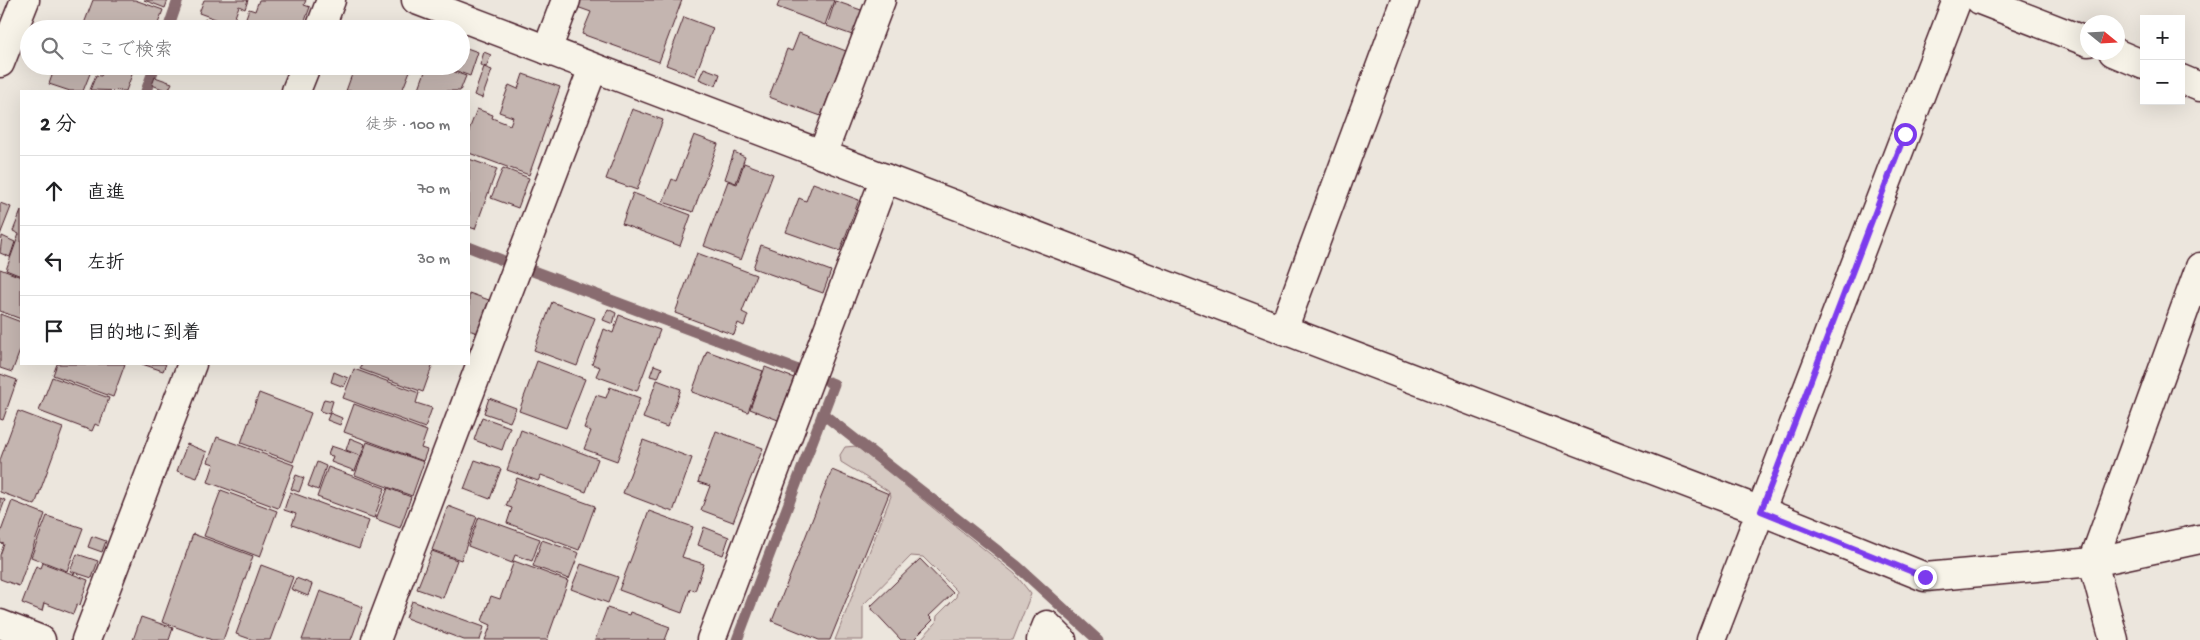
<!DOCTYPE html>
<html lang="ja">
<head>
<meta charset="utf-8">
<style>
	:root { --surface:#fff; --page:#f2f2f2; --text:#202124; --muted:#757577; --line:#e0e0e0 }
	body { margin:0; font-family:"Gochi Hand","Klee One",sans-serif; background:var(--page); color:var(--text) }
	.controls { position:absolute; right:15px; top:15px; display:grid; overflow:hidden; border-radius:0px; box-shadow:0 5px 20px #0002 }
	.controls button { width:45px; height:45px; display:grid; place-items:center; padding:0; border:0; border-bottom:1px solid var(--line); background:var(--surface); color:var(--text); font:25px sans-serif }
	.compass { position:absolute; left:2080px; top:15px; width:45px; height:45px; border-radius:50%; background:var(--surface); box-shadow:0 5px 20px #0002; rotate:108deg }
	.stop { position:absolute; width:15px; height:15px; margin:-11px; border:4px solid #7c3aed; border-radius:50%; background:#fff }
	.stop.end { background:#7c3aed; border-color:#fff; box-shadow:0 1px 5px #0008 }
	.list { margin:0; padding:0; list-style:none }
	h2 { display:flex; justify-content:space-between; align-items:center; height:65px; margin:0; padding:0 20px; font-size:21px }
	h2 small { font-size:16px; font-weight:400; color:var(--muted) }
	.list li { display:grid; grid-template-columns:32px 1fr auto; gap:15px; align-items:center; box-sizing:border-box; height:70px; padding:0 20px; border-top:1px solid var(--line) }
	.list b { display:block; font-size:19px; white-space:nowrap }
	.list em { font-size:16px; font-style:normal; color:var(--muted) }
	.icon { flex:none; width:28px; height:28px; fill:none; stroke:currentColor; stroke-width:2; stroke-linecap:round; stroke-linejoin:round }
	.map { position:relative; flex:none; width:2200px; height:640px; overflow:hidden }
	.search { position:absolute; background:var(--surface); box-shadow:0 5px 20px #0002; left:20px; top:20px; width:450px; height:55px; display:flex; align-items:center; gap:12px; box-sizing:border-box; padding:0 18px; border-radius:28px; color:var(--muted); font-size:19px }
	.panel { position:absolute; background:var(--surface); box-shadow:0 5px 20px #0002; left:20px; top:90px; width:450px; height:275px; border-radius:0px }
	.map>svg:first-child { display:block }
	.green { fill:#d5c9c2; stroke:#907476 }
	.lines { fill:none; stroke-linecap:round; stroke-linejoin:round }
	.stream { stroke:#896c6f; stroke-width:11 }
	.building { fill:#c4b5b0; stroke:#4a1f2b }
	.street-casing { stroke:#4a1f2b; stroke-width:31 }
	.secondary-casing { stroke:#4a1f2b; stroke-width:31 }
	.street { stroke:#f7f3e8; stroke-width:28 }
	.secondary { stroke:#f7f3e8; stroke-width:28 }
	.route { stroke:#7c3aed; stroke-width:6 }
</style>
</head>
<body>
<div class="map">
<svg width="2200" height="640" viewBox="0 0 2200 640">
	<rect width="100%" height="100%" fill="#ece6dd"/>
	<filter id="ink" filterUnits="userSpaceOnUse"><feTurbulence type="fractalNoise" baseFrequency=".02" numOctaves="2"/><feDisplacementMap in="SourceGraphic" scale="10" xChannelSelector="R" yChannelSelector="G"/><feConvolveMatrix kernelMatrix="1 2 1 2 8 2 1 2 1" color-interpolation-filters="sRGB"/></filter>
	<g filter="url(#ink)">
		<path class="green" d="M 856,446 L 1015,574 L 1031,594 L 1013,640 L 920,640 L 936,623 L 937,616 L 956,597 L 957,591 L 923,557 L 911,556 L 863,605 L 863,640 L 835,640 L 891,496 L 888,491 L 841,462 L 840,455 L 845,447 Z"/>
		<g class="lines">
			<g class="stream">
				<path d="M 168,29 L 178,0"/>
				<path d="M 146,91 L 155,66"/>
				<path d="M 469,247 L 502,260"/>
				<path d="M 533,271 L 798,370"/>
				<path d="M 823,414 L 1017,566 L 1098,640"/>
				<path d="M 737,640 L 834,384 L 829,382"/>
			</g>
		</g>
		<g class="building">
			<path d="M 93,0 L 135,0 L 163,10 L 156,29 L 82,29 Z"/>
			<path d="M 144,0 L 168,0 L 165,8 Z"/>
			<path d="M 204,0 L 248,0 L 245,9 L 239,6 L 232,25 L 199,13 Z"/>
			<path d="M 259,0 L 306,0 L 304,5 L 310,7 L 302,29 L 242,29 L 249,9 L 255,11 Z"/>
			<path d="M 579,0 L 682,0 L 659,62 L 582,34 L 591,12 L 577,7 Z"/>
			<path d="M 780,0 L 834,0 L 825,25 L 777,7 Z"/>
			<path d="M 835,1 L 864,11 L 855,36 L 827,26 Z"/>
			<path d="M 684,17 L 713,28 L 695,76 L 666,65 Z"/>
			<path d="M 205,19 L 232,29 L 202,29 Z"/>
			<path d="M 799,33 L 846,51 L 821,116 L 769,97 L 787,49 L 792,51 Z"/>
			<path d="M 461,46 L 478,52 L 470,76 L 443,66 L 461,66 Z"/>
			<path d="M 484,52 L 491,55 L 486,67 L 480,65 Z"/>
			<path d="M 52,66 L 93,66 L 83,91 L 70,91 L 49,84 L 55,67 Z"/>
			<path d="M 105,66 L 135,66 L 126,91 L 90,90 L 96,75 L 101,76 Z"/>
			<path d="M 243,66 L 263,66 L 260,73 Z"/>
			<path d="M 355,66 L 412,66 L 402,91 L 346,91 Z"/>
			<path d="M 427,66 L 438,66 L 466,76 L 460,91 L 418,91 Z"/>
			<path d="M 484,67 L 492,70 L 482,98 L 474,95 Z"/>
			<path d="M 704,68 L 720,74 L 716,86 L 699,79 Z"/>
			<path d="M 523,74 L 560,87 L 529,175 L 469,153 L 469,130 L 477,109 L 493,115 L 492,118 L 510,125 L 513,117 L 499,112 L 509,85 L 518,89 Z"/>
			<path d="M 155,77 L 172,83 L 168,91 L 152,85 Z"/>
			<path d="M 632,109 L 663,120 L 637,190 L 606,179 Z"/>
			<path d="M 694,135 L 718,144 L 693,212 L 663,202 L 672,179 L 676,181 Z"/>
			<path d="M 734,152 L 745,157 L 736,183 L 725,179 Z"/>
			<path d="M 469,159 L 497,169 L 475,229 L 469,227 Z"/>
			<path d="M 744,163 L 773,174 L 741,260 L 704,246 L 728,181 L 737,184 Z"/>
			<path d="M 503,168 L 529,178 L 518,208 L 491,198 Z"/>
			<path d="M 813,183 L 859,200 L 840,251 L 786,232 L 799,198 L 806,201 Z"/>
			<path d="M 633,193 L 691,215 L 680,246 L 622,224 Z"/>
			<path d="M 0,203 L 11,207 L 0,235 Z"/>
			<path d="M 21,211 L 21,276 L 6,270 L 19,234 L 13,231 Z"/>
			<path d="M 2,236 L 15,242 L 10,257 L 0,253 Z"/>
			<path d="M 761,245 L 831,271 L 823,293 L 753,268 Z"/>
			<path d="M 697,253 L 756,275 L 742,312 L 748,315 L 744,326 L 738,323 L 734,335 L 675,313 Z"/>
			<path d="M 0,269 L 21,277 L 21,319 L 0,311 Z"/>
			<path d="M 469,293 L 489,300 L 477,333 L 469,330 Z"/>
			<path d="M 552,302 L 595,318 L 577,366 L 534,350 Z"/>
			<path d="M 608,309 L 616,313 L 613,324 L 603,320 Z"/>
			<path d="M 0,314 L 21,322 L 21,348 L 12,372 L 0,368 Z"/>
			<path d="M 619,315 L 660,330 L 637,391 L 596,376 L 600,367 L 592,364 L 604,329 L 613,333 Z"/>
			<path d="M 707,351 L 763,371 L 748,412 L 692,392 Z"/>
			<path d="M 537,361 L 585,379 L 566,428 L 519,411 Z"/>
			<path d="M 57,364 L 125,364 L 113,397 L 53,375 Z"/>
			<path d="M 142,364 L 166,364 L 163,371 Z"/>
			<path d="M 362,364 L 433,364 L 423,392 L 360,369 Z"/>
			<path d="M 654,365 L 662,368 L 658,378 L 650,376 Z"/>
			<path d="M 765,367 L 794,378 L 778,420 L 750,409 Z"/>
			<path d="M 354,369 L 419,393 L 416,403 L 432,408 L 425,428 L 343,398 Z"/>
			<path d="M 334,372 L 348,378 L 344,387 L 331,382 Z"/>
			<path d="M 0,374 L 17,380 L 3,420 L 0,419 Z"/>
			<path d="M 52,377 L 109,398 L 99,426 L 95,424 L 92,431 L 39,411 Z"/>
			<path d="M 657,380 L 681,389 L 667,427 L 643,418 Z"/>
			<path d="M 610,387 L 640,398 L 617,461 L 584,449 L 591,431 L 584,428 L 596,395 L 606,398 Z"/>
			<path d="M 259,393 L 311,413 L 293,462 L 241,443 Z"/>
			<path d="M 489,398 L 516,408 L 510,422 L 484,413 Z"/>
			<path d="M 324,399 L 333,401 L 329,414 L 320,411 Z"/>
			<path d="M 354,404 L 427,431 L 421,448 L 427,450 L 423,461 L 344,432 Z"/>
			<path d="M 18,411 L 63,428 L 35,505 L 0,492 L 0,460 Z"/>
			<path d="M 330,413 L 342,418 L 340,425 L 327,420 Z"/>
			<path d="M 482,417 L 510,427 L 502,450 L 474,440 Z"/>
			<path d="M 521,430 L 598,459 L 586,492 L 541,475 L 538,481 L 507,470 Z"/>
			<path d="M 716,431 L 763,448 L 733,522 L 701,510 L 710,486 L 698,482 Z"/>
			<path d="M 217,437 L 294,465 L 278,508 L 208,482 L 214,464 L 208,462 Z"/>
			<path d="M 350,438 L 365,444 L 361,456 L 346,450 Z"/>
			<path d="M 643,440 L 692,458 L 673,512 L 623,493 Z"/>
			<path d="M 367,442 L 424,462 L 412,496 L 355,475 Z"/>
			<path d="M 187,444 L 207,452 L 197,478 L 177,471 Z"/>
			<path d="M 331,446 L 361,456 L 355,471 L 331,462 L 333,456 L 328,455 Z"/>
			<path d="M 475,460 L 501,469 L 490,499 L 464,489 Z"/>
			<path d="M 317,462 L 326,466 L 318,490 L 308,486 Z"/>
			<path d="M 328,467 L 385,488 L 374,518 L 317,497 Z"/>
			<path d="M 832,470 L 889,494 L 830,640 L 819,640 L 772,621 Z"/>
			<path d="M 296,475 L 304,478 L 299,492 L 291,489 Z"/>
			<path d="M 517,478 L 595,506 L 579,550 L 507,523 L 512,508 L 506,506 Z"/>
			<path d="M 388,488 L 411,497 L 400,528 L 376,519 Z"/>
			<path d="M 221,490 L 277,511 L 260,557 L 204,536 Z"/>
			<path d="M 290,492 L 369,521 L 359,549 L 292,525 L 296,514 L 284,510 Z"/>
			<path d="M 0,498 L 5,500 L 0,514 Z"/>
			<path d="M 12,501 L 45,514 L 19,586 L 0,579 L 0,555 L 4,544 L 0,543 L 0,534 Z"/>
			<path d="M 448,506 L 477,517 L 461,560 L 432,550 Z"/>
			<path d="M 649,511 L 693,527 L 682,557 L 704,564 L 695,591 L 690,589 L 682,613 L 619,590 Z"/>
			<path d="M 47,516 L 83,528 L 67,571 L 31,557 Z"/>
			<path d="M 479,517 L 540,539 L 532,561 L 515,555 L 512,563 L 468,546 Z"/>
			<path d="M 704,527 L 729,537 L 723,555 L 698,545 Z"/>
			<path d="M 193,534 L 253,556 L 223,640 L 212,640 L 162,622 Z"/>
			<path d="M 92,536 L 106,541 L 102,552 L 88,547 Z"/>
			<path d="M 542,540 L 579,553 L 569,579 L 533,566 Z"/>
			<path d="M 432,551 L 457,560 L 443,598 L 417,589 Z"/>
			<path d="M 77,554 L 98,561 L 92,578 L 70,571 Z"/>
			<path d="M 920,559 L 953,593 L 929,616 L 933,620 L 913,640 L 901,640 L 870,607 Z"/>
			<path d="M 514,561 L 568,581 L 547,640 L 485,640 L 491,625 L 482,621 L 491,596 L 500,599 Z"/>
			<path d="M 43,563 L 88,580 L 80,605 L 77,604 L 73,614 L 44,603 L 42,611 L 22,603 L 36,566 L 41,568 Z"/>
			<path d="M 581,564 L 618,577 L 608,603 L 571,589 Z"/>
			<path d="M 261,565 L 293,577 L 270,640 L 253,640 L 236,634 Z"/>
			<path d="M 296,578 L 312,584 L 308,596 L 291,589 Z"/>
			<path d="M 320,591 L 363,607 L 351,640 L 302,640 Z"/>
			<path d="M 412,601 L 484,627 L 480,640 L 464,640 L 406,618 Z"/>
			<path d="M 607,608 L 629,615 L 630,612 L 670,627 L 665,640 L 595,640 Z"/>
			<path d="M 141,617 L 173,628 L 169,640 L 133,640 Z"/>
		</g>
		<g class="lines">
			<g class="street-casing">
				<g id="street">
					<path d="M 1980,0 L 2088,42"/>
					<path d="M 320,29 L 331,0"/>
					<path d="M 547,50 L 566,0"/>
					<path d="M 2113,52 L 2144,65"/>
					<path d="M 0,63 L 25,0"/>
					<path d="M 2181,79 L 2200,87"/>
					<path d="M 296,91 L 306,66"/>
					<path d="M 822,155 L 881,0"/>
					<path d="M 1283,330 L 1405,0"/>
					<path d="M 0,624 L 41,640"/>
					<path d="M 86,640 L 192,364"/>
					<path d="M 376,640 L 593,68"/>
					<path d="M 711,640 L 885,178"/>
					<path d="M 1041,640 L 1047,625 L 1062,640"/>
					<path d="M 2114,640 L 2093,562 L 2200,267"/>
				</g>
			</g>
			<g class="secondary-casing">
				<g id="secondary">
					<path d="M 416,0 L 1761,511 L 1925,577 L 2093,562 L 2200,539"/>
					<path d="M 1711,640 L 1957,0"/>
				</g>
			</g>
			<use href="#street" class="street"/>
			<use href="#secondary" class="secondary"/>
		</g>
	</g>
	<g class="lines" filter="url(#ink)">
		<path class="route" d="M 1905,134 L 1761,511 L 1925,577"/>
	</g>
</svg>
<div class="controls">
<button>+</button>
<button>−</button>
</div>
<svg class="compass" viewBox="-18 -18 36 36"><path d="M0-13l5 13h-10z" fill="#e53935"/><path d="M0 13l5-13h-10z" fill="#757577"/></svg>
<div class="stop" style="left:1905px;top:134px"></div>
<div class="stop end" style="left:1925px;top:577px"></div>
<div class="search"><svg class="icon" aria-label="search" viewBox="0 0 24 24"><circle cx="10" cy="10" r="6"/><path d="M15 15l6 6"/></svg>ここで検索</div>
<section class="panel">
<h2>2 分<small>徒歩 · 100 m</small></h2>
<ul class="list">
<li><svg class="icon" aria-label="ahead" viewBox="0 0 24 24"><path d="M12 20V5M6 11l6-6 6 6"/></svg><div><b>直進</b></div><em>70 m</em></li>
<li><svg class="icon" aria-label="left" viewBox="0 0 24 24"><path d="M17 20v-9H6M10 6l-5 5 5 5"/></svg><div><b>左折</b></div><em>30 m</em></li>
<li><svg class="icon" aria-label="arrive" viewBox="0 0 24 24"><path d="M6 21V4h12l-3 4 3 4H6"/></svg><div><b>目的地に到着</b></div></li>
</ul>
</section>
</div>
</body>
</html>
